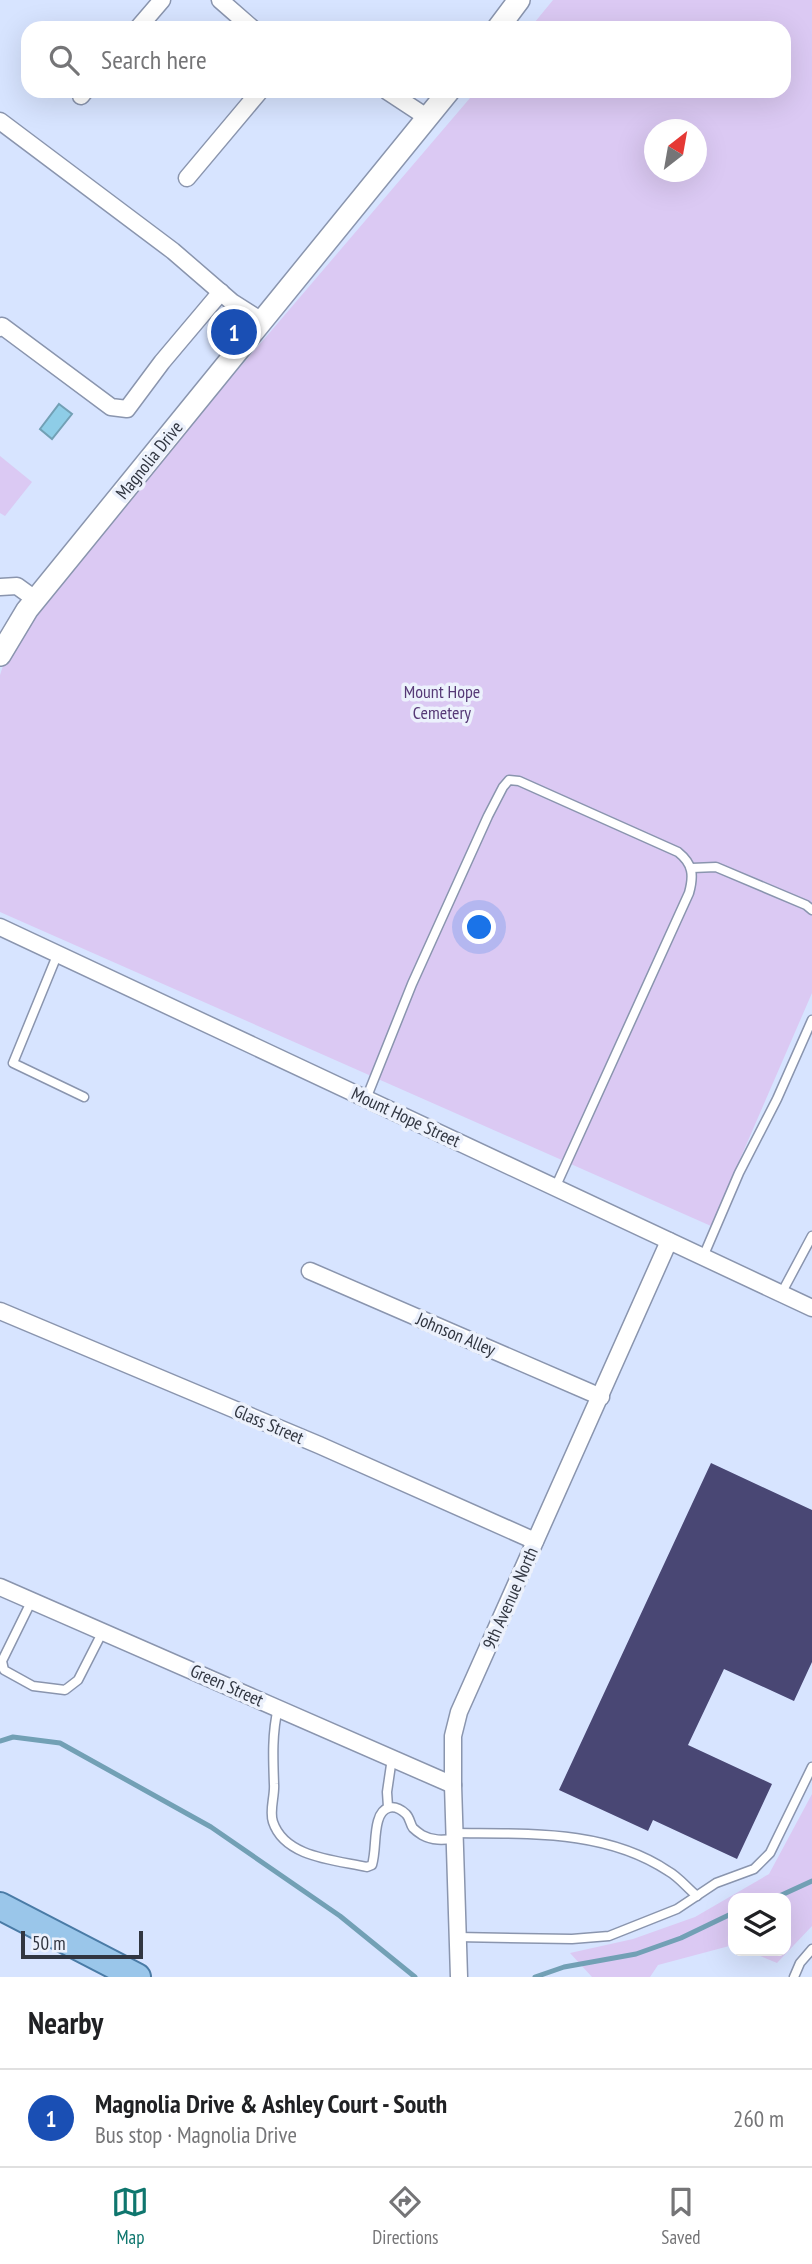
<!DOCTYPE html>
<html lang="en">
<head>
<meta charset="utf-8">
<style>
	:root { --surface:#fff; --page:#f6f6f6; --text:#202124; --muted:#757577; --line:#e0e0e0; --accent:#0f766e }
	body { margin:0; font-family:"PT Sans Narrow",sans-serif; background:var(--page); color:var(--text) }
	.controls { position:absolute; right:21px; bottom:21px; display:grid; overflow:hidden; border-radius:14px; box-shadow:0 7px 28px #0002 }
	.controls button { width:63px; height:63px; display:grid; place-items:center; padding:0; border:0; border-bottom:2px solid var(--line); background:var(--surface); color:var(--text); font:35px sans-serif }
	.compass { position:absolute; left:644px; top:119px; width:63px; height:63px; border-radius:50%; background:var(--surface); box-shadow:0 7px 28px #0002; rotate:31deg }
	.scale { position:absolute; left:21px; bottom:18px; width:122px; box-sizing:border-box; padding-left:7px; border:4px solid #313641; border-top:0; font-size:19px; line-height:24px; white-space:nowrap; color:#313641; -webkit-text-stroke:5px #ecf1fc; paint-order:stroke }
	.you { position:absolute; left:480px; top:928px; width:24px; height:24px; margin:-18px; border:5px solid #fff; border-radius:50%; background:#1a73e8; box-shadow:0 0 0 10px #1a73e833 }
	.badge { display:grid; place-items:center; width:46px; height:46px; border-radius:50%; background:var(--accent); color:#fff; font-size:23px; font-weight:700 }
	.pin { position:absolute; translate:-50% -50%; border:4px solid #fff; box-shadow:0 2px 7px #0006 }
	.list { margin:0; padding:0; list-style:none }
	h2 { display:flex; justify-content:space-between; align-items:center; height:91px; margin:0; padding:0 28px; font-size:30px }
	h2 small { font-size:23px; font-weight:400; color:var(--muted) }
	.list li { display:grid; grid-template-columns:46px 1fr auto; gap:21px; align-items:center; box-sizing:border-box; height:98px; padding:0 28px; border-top:2px solid var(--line) }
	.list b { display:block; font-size:26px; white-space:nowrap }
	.list p { margin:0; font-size:23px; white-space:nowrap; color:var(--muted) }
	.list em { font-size:23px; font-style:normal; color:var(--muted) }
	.icon { flex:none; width:38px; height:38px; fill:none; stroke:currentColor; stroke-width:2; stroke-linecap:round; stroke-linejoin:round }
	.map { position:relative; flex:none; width:812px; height:1977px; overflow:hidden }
	.search { position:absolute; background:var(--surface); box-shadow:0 7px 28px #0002; left:21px; right:21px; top:21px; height:77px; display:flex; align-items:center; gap:18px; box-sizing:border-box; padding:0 24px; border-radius:21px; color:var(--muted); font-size:26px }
	.sheet { height:189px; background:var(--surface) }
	nav { display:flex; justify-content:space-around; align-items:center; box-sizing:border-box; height:98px; border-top:2px solid var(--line); background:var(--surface); font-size:19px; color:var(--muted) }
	nav a { display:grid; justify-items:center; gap:4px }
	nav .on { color:var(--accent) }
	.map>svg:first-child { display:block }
	.green { fill:#dbc9f3; fill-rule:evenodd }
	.water { fill:#8ecde7; stroke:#72a0b5; stroke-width:2 }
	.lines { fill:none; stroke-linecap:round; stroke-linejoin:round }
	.stream { stroke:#72a0b5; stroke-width:5 }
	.building { fill:#494774 }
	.service-casing { stroke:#8a95ae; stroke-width:11 }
	.minor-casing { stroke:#8a95ae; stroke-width:19 }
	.tertiary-casing { stroke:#8a95ae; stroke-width:24 }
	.primary-casing { stroke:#4a7ba6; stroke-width:30 }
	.service { stroke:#fff; stroke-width:8 }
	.minor { stroke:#fff; stroke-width:16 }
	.tertiary { stroke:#fff; stroke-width:21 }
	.primary { stroke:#9ac6ea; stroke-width:26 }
	.labels { text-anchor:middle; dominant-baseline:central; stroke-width:7; stroke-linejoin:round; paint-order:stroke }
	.street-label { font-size:18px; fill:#313641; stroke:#ecf1fc }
	.park-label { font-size:18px; fill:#563976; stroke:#ecf1fc }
</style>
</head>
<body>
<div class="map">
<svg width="812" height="1977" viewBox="0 0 812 1977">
	<rect width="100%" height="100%" fill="#d7e4ff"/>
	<g class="green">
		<path d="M 553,0 L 812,0 L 812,993 L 711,1226 L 0,912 L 0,675 L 14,632 L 476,91 L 784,91 L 784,28 L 530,28 ZM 654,130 L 696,130 L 696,172 L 654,172 Z"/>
		<path d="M 0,456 L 32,482 L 5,516 L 0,513 Z"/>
		<path d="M 812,1794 L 812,1926 L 777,1963 L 748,1951 L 786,1951 L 786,1898 L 733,1898 L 733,1945 L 658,1965 L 650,1977 L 592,1977 L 570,1953 L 633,1939 L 695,1917 L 769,1874 Z"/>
	</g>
	<path class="water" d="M 59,404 L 72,414 L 52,439 L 40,429 Z"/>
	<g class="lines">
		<g class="stream">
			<path d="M 0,1741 L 13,1737 L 60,1743 L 211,1827 L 340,1916 L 415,1977"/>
			<path d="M 775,1898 L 812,1881"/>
			<path d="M 535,1977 L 564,1967 L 636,1954 L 681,1938 L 733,1913"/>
		</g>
	</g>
	<path class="building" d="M 711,1463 L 812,1510 L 812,1662 L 794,1701 L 724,1669 L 688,1745 L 772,1784 L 737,1859 L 653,1820 L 648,1831 L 559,1790 Z"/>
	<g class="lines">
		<g class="service-casing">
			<g id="service">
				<path d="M 692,868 L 716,867 L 806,905 L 812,910"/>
				<path d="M 58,953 L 13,1063 L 84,1097"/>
				<path d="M 366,1099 L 412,984 L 488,816 L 503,787 L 509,780 L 519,781 L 678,852 C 693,864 694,875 689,893 L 555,1188"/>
				<path d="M 703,1257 L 739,1173 L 777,1099 L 812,1020"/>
				<path d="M 781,1294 L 812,1236"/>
				<path d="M 32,1600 L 2,1661 L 4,1670 L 33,1686 L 65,1690 L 78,1680 L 103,1631"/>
				<path d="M 278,1708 C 272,1733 273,1758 274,1784 C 275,1796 269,1811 273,1822 C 285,1858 336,1860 367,1867 L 372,1865 C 376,1851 374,1835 378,1821 C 382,1806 394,1803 406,1814 C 410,1818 410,1824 413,1828 C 416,1831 419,1833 422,1835 C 433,1841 443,1840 454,1839"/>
				<path d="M 388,1807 L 387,1792 L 392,1758"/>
				<path d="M 454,1833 C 526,1834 605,1829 668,1871 C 679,1877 687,1888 697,1896"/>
				<path d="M 457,1937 L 572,1939 L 609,1936 L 677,1909 L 716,1883 L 754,1869 L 770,1853 L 812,1767"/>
				<path d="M 794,1977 L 800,1963 L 812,1949"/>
			</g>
		</g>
		<g class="minor-casing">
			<g id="minor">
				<path d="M 220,0 L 252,28"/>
				<path d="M 138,28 L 162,0"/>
				<path d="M 387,91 L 428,118"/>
				<path d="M 81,96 L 85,91"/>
				<path d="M 0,121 L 173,251 L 232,302 L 262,321"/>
				<path d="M 187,178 L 260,91"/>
				<path d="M 0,328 L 2,326 L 111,407 L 127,409 L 162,362 L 221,292"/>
				<path d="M 0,587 L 17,586 L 35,599"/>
				<path d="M 0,927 L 812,1308"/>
				<path d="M 310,1271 L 601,1397"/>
				<path d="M 0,1311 L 319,1445 L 535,1541"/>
				<path d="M 0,1587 L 453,1785"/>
				<path d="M 459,1977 L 453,1785 L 453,1736 L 459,1712 L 669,1241"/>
			</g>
		</g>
		<g class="tertiary-casing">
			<g id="tertiary">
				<path d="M 498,28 L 519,0"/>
				<path d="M 0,655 L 27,610 L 449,91"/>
			</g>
		</g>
		<g class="primary-casing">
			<path id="primary" d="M 0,1906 L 137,1977"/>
		</g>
		<use href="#service" class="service"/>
		<use href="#minor" class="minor"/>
		<use href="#tertiary" class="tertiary"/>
		<use href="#primary" class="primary"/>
	</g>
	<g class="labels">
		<g class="street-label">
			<text transform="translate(149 460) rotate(-51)">Magnolia Drive</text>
			<text transform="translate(406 1117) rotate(25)">Mount Hope Street</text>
			<text transform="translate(456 1334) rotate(23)">Johnson Alley</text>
			<text transform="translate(269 1424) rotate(23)">Glass Street</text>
			<text transform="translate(510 1598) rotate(-66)">9th Avenue North</text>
			<text transform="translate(227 1685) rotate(24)">Green Street</text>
		</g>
		<g class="park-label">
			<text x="442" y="691">Mount Hope<tspan x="442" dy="21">Cemetery</tspan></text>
		</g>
	</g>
</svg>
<div class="controls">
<button><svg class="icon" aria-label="layers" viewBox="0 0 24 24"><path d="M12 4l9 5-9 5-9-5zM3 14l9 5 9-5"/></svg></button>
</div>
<svg class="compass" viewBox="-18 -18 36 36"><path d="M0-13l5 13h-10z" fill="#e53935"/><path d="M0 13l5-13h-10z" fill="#757577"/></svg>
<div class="scale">50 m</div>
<div class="you"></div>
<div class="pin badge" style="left:234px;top:332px;background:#1a4fb4">1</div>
<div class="search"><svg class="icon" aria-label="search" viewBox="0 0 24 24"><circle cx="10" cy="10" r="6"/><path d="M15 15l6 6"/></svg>Search here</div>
</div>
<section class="sheet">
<h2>Nearby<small></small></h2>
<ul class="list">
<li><span class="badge" style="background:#1a4fb4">1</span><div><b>Magnolia Drive &amp; Ashley Court - South</b><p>Bus stop · Magnolia Drive</p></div><em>260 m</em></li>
</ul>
</section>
<nav>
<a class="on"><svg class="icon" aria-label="map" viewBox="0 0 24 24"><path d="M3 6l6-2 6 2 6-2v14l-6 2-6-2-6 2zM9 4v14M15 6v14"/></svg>Map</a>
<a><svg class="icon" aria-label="directions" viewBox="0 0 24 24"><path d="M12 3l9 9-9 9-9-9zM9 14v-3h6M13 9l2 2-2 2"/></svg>Directions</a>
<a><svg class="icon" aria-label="saved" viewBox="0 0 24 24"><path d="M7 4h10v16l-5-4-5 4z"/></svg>Saved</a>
</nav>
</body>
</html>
